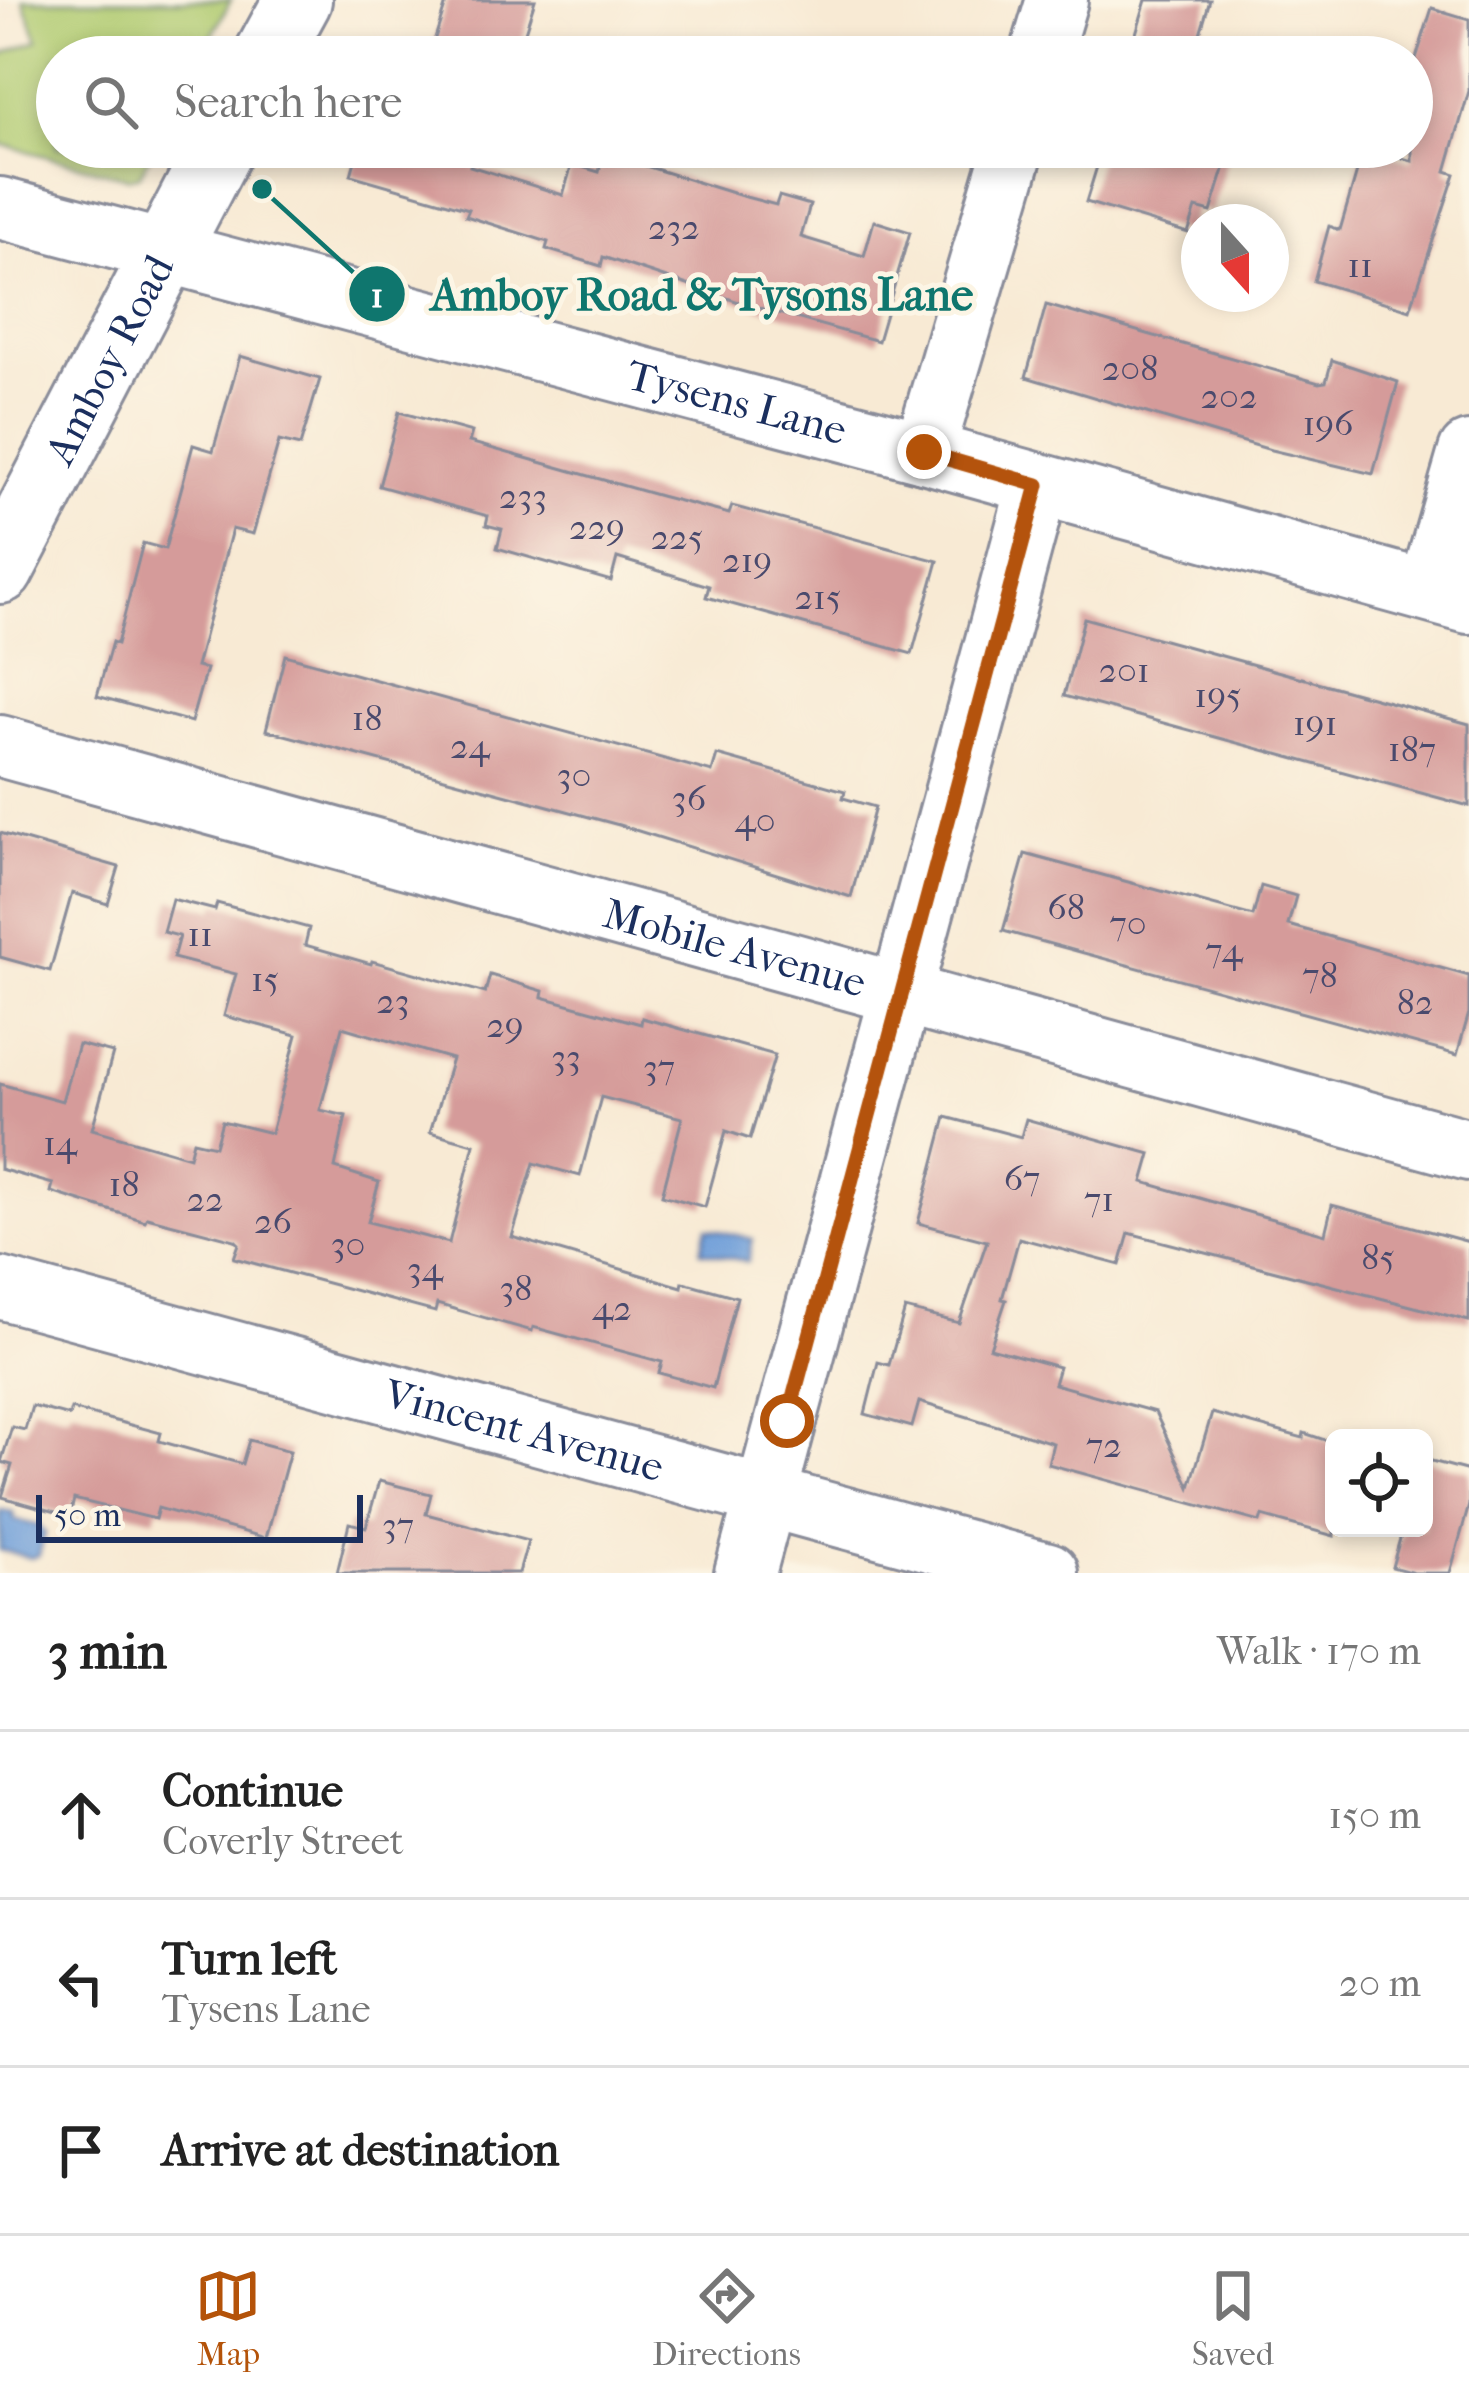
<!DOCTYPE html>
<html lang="en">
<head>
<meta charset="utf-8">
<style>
	:root { --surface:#fff; --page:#f2f2f2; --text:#222; --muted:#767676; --line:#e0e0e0; --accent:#b45309 }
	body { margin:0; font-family:"IM FELL French Canon",serif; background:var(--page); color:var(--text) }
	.controls { position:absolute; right:36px; bottom:36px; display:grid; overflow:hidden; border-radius:18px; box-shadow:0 6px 18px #0003 }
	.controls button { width:108px; height:108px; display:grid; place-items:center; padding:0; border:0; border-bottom:3px solid var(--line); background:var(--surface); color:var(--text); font:60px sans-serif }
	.compass { position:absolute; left:1181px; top:204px; width:108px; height:108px; border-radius:50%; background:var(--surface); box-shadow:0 6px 18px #0003; rotate:159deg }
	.scale { position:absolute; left:36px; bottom:30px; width:327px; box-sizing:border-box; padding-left:12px; border:6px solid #1b2f5e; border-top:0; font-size:33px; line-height:42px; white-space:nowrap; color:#1b2f5e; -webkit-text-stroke:9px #fcf5e5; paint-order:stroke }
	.stop { position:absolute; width:36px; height:36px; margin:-27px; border:9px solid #b45309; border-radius:50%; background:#fff }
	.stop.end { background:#b45309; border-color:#fff; box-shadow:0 3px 12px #0008 }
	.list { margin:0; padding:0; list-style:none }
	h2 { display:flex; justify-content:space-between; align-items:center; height:156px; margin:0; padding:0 48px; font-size:51px }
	h2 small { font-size:39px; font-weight:400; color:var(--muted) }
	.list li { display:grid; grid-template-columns:78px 1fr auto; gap:36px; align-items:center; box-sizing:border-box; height:168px; padding:0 48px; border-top:3px solid var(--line) }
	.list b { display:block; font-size:45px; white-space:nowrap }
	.list p { margin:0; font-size:39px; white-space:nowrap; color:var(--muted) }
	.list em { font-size:39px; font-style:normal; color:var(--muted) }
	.icon { flex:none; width:66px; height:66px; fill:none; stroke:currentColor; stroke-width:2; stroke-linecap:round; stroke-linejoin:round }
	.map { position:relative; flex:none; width:1469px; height:1573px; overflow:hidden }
	.search { position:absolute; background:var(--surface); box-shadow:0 6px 18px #0003; left:36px; right:36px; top:36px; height:132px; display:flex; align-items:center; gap:30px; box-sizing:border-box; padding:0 42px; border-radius:66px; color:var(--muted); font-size:45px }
	.sheet { height:660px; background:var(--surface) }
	nav { display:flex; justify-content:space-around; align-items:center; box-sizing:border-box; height:168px; border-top:3px solid var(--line); background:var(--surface); font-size:33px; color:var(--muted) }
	nav a { display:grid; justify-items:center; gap:6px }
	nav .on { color:var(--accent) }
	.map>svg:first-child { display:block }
	.green { fill:#b0cb71; stroke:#667d68; stroke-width:3 }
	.water { fill:#6f9fd9; stroke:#45679c; stroke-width:3 }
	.building { fill:#d59b9a; fill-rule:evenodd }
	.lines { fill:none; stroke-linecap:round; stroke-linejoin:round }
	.minor-casing { stroke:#8a8c99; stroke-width:66 }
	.major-casing { stroke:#8a8c99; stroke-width:72 }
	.minor { stroke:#fff; stroke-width:60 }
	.major { stroke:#fff; stroke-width:66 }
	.route { stroke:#b45309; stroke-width:15 }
	.labels { text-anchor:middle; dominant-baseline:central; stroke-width:10; stroke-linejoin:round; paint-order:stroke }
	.number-label { font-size:36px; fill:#4a4a6d }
	.street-label { font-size:42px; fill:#1b2f5e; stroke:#fcf5e5 }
	.leader { fill:none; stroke:#0f766e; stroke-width:4.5 }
	.callout-dot { fill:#0f766e; stroke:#fcf5e5; stroke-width:4.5 }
	.mark-label { font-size:36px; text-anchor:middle; font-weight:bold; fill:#fff }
	.callout-label { font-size:45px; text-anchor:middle; font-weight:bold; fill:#0f766e; stroke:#fcf5e5; stroke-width:10; stroke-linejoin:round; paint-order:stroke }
</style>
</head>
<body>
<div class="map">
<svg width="1469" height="1573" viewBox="0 0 1469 1573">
	<rect width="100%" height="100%" fill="#fcf5e5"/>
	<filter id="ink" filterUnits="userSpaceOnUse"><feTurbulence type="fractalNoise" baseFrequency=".00833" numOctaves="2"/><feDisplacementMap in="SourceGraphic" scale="24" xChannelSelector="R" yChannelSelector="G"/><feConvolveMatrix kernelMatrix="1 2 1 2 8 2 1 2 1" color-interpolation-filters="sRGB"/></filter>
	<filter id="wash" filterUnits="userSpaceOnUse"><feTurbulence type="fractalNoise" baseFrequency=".004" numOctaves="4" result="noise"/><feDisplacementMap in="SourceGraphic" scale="48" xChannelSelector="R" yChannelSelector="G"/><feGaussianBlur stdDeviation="2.7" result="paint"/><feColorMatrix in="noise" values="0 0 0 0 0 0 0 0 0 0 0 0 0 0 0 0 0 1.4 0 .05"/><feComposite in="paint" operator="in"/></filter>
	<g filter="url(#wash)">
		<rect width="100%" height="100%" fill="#f8ead4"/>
		<path class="green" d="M 23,0 L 231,0 L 201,57 L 57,57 L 57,147 L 154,147 L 140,175 L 129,178 L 0,144 L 0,55 L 38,40 Z"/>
		<g class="water">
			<path d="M 707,1228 L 753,1239 L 748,1262 L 701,1251 Z"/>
			<path d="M 1,1510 L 13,1513 L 15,1520 L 40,1526 L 45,1533 L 39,1555 L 31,1558 L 0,1550 Z"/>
		</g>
		<g id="blocks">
			<g class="building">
				<path d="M 447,0 L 535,0 L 517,57 L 429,57 Z"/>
				<path d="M 1146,0 L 1210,0 L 1193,57 L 1129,57 Z"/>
				<path d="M 1432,8 L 1469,19 L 1469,91 L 1446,171 L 1455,174 L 1410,310 L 1314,281 L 1329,226 L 1340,230 L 1364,147 L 1412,161 L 1412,71 Z"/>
				<path d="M 359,147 L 476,147 L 470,166 L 563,195 L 572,164 L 599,172 L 604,153 L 742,196 L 776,205 L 779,196 L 810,205 L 801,237 L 864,256 L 874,221 L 910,232 L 878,341 L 742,303 L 603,257 L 601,266 L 546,249 L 548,242 L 466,216 L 469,209 L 351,175 Z"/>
				<path d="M 1103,147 L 1231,147 L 1211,212 L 1196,208 L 1188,233 L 1086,202 Z"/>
				<path d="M 1046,305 L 1319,383 L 1326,382 L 1332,360 L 1398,382 L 1373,474 L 1271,450 L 1026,377 Z"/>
				<path d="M 240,356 L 320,379 L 300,446 L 279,441 L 253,534 L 232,529 L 196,667 L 206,669 L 191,722 L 97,696 L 112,642 L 117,644 L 143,543 L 165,549 L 193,445 L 213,451 Z"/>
				<path d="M 399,412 L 472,432 L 469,442 L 660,496 L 729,514 L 732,506 L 938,561 L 912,654 L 706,597 L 709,586 L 617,558 L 611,581 L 497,548 L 502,529 L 486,525 L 488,516 L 379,486 Z"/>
				<path d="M 1084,618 L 1469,724 L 1469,806 L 1064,696 Z"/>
				<path d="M 285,655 L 712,772 L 717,755 L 845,791 L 843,798 L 875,807 L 851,897 L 619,825 L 266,730 Z"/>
				<path d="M 0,833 L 119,867 L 108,904 L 72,893 L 50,971 L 0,957 Z"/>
				<path d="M 1025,854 L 1253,916 L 1261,886 L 1296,896 L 1288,925 L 1469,976 L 1469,1013 L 1457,1055 L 1003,931 Z"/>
				<path d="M 172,899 L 215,910 L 217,903 L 309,928 L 305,945 L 371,964 L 372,961 L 485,993 L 490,975 L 543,991 L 542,997 L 641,1024 L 642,1018 L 775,1055 L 750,1139 L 726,1131 L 705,1207 L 662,1195 L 682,1118 L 601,1097 L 580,1176 L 534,1163 L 512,1237 L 682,1287 L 683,1282 L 737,1297 L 713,1388 L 659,1373 L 662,1362 L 533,1327 L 532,1331 L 437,1304 L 435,1312 L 234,1258 L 239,1244 L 235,1240 L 147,1217 L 145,1221 L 51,1192 L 53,1184 L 0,1169 L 0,1084 L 62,1101 L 78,1044 L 113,1053 L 92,1129 L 189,1157 L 193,1141 L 215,1146 L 222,1121 L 271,1133 L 297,1035 L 224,1016 L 236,974 L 173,958 L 179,936 L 163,932 ZM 342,1027 L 452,1059 L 430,1132 L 474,1144 L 449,1243 L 368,1222 L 379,1182 L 335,1168 L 346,1116 L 320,1110 Z"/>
				<path d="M 946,1117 L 1021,1137 L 1026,1119 L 1151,1154 L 1143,1182 L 1325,1234 L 1332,1205 L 1469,1242 L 1469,1321 L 1129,1233 L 1120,1265 L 1019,1238 L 1002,1299 L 1006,1300 L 990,1348 L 1059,1367 L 1054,1384 L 1155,1412 L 1190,1487 L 1212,1413 L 1303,1438 L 1304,1433 L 1334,1443 L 1334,1536 L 1262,1516 L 1260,1522 L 1048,1464 L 1053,1443 L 919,1402 L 912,1427 L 865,1414 L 878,1362 L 889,1365 L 905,1309 L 959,1323 L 987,1241 L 918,1223 Z"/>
				<path d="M 32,1406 L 69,1416 L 71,1409 L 161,1433 L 159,1441 L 242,1464 L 249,1440 L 290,1451 L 266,1538 L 158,1508 L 155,1519 L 74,1499 L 70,1516 L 2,1497 L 12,1465 L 1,1462 L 12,1427 L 25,1430 Z"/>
				<path d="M 1424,1459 L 1469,1471 L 1469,1505 L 1450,1573 L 1414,1573 L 1392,1567 L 1403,1528 L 1424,1528 Z"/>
				<path d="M 379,1481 L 431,1494 L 426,1514 L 528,1541 L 519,1573 L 337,1573 L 349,1523 L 366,1527 Z"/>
			</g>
		</g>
	</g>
	<g filter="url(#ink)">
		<use href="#blocks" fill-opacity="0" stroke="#8a8c99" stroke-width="3"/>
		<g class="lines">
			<g class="minor-casing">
				<g id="minor">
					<path d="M 1040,57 L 1057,0"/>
					<path id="s1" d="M 0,208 L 924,452 L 1469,603"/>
					<path d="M 924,452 L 1014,147"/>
					<path d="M 1429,591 L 1469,452"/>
					<path id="s2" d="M 0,746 L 1469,1150"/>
					<path id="s3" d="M 0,1288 L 1048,1573"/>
					<path d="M 745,1573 L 1038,485"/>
				</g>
			</g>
			<g class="major-casing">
				<g id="major">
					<path d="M 267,57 L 298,0"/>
					<path id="s4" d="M 0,570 L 220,147"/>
				</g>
			</g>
			<use href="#minor" class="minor"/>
			<use href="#major" class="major"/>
		</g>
	</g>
	<g class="lines" filter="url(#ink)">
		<path class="route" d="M 787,1421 L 1038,485 L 924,452"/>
	</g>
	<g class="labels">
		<g class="number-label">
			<text x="674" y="227">232</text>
			<text x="1360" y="265">11</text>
			<text x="1130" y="368">208</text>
			<text x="1229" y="396">202</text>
			<text x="1328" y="423">196</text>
			<text x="523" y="496">233</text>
			<text x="597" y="527">229</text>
			<text x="677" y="537">225</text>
			<text x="747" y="560">219</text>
			<text x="818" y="597">215</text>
			<text x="1124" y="670">201</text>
			<text x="1218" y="695">195</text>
			<text x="367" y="718">18</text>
			<text x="1315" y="723">191</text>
			<text x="470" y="746">24</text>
			<text x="1412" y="749">187</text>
			<text x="574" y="775">30</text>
			<text x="689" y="798">36</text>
			<text x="755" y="820">40</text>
			<text x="1066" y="907">68</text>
			<text x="1128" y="923">70</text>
			<text x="200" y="934">11</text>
			<text x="1224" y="950">74</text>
			<text x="1320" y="975">78</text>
			<text x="265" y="979">15</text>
			<text x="393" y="1001">23</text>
			<text x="1415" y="1002">82</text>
			<text x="505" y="1025">29</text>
			<text x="566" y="1057">33</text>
			<text x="659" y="1067">37</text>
			<text x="60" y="1143">14</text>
			<text x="1022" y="1178">67</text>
			<text x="124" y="1184">18</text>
			<text x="205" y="1199">22</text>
			<text x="1099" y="1199">71</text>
			<text x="273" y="1221">26</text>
			<text x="348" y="1244">30</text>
			<text x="1378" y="1257">85</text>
			<text x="425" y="1269">34</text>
			<text x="516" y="1288">38</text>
			<text x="612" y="1308">42</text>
			<text x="1104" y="1445">72</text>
			<text x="398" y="1525">37</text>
		</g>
		<g class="street-label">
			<text stroke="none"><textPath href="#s4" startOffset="237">Amboy Road</textPath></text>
			<text stroke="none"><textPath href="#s1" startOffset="762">Tysens Lane</textPath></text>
			<text stroke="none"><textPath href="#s2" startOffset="762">Mobile Avenue</textPath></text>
			<text stroke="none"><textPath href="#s3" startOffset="543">Vincent Avenue</textPath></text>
		</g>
	</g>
	<path class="leader" d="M262 189L377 294"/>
	<g class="callout-dot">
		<circle cx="262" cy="189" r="12"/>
		<circle cx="377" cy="294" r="30"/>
	</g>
	<g class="mark-label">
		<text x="377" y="307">1</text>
	</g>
	<g class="callout-label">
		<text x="702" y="310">Amboy Road &amp; Tysons Lane</text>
	</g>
</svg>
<div class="controls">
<button><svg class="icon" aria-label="locate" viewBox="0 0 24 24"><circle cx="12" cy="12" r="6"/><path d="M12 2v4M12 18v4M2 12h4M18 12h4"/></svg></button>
</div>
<svg class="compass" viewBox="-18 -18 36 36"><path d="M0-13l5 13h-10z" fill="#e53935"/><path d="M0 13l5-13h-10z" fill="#767676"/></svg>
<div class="scale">50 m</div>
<div class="stop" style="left:787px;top:1421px"></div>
<div class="stop end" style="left:924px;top:452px"></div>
<div class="search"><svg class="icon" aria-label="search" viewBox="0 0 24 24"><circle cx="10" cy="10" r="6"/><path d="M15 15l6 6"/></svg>Search here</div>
</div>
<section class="sheet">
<h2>3 min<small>Walk · 170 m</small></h2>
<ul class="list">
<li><svg class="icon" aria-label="ahead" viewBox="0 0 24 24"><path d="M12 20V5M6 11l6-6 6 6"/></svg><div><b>Continue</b><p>Coverly Street</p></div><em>150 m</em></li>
<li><svg class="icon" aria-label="left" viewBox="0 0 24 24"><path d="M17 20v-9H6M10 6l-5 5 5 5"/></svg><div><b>Turn left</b><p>Tysens Lane</p></div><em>20 m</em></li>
<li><svg class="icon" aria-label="arrive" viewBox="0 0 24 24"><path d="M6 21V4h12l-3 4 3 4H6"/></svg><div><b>Arrive at destination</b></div></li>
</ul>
</section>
<nav>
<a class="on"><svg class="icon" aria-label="map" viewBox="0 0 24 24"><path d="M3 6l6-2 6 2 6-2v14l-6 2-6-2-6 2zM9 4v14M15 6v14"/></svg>Map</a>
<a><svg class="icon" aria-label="directions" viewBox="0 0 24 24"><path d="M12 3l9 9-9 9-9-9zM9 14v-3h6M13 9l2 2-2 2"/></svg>Directions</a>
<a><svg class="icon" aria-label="saved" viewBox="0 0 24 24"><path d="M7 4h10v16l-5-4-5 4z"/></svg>Saved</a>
</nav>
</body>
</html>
